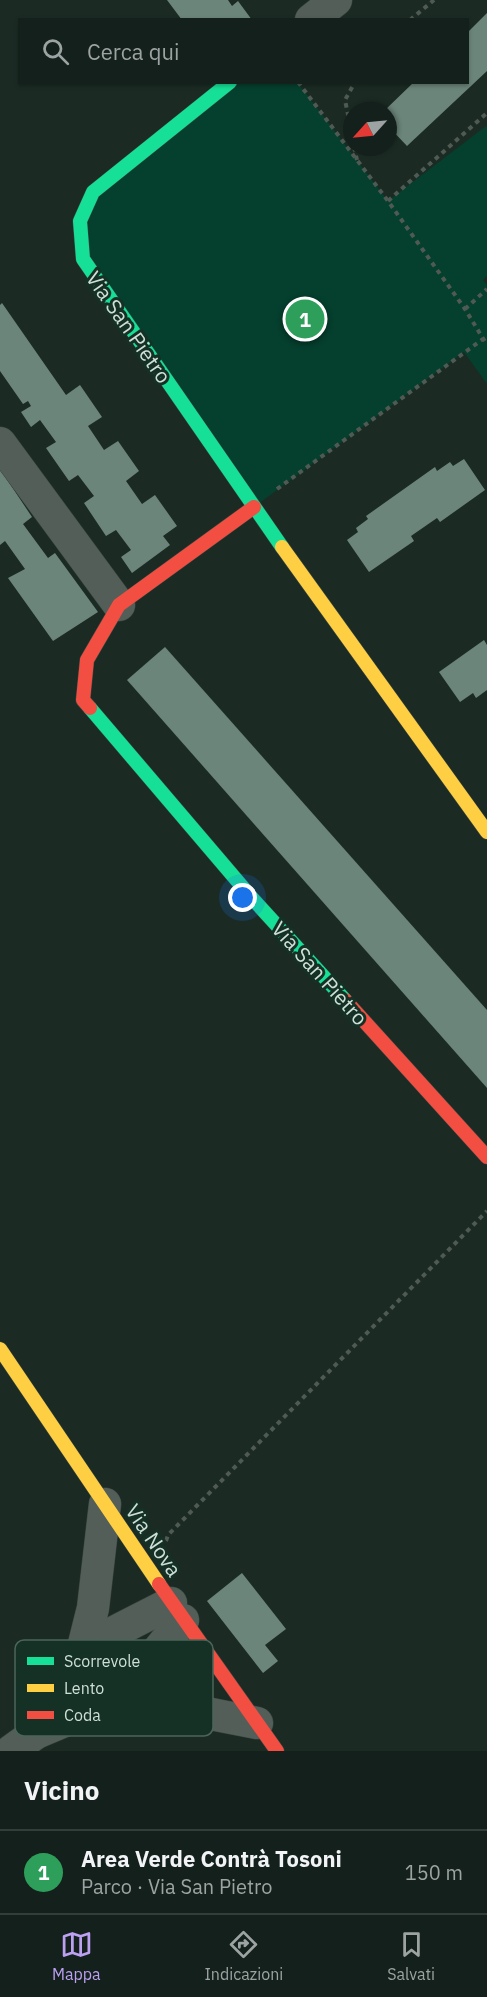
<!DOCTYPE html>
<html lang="it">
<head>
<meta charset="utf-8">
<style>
	:root { --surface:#14201b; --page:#212d28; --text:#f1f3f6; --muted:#9da3a3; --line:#333e3a; --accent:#bca0f2 }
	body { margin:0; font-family:"IBM Plex Sans",sans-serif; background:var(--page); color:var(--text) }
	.compass { position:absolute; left:343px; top:102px; width:54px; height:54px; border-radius:50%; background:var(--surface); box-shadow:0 2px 4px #0004; rotate:243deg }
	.you { position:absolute; left:243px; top:898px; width:21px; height:21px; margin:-15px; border:4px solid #fff; border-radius:50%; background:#1a73e8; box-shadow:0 0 0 9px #1a73e833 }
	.badge { display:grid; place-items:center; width:39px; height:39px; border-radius:50%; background:var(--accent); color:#fff; font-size:20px; font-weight:700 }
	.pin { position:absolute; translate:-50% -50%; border:3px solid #fff; box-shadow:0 2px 6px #0006 }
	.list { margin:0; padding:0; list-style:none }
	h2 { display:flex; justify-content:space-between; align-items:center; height:78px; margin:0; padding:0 24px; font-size:26px }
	h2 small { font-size:20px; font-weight:400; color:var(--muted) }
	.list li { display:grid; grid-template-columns:39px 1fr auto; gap:18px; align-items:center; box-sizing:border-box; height:84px; padding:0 24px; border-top:2px solid var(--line) }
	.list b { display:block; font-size:22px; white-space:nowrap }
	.list p { margin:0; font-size:20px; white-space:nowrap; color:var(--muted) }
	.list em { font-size:20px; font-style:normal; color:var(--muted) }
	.icon { flex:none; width:33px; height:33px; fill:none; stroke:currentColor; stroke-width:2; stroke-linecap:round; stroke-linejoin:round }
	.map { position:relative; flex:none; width:487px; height:1751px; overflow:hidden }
	.search { position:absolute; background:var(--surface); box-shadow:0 2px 4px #0004; left:18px; right:18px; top:18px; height:66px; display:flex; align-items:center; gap:15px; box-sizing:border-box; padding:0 21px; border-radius:0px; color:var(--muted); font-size:22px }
	.sheet { height:162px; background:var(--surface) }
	nav { display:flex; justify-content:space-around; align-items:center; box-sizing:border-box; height:84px; border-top:2px solid var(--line); background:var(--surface); font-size:16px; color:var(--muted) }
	nav a { display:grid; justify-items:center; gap:3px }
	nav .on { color:var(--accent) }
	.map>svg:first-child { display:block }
	.green { fill:#053f2d }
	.building { fill:#6b857a }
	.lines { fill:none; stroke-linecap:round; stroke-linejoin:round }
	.street-casing { stroke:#3b4741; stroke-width:33 }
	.fast-casing { stroke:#3b4741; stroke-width:15 }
	.slow-casing { stroke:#3b4741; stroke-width:15 }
	.jam-casing { stroke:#3b4741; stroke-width:15 }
	.path { stroke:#505a55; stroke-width:4; stroke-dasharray:4.5 4.5; stroke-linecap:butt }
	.street { stroke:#535e59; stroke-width:32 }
	.fast { stroke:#16e098; stroke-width:14 }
	.slow { stroke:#ffcf43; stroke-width:14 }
	.jam { stroke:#f24e42; stroke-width:14 }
	.labels { text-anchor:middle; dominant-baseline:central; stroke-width:6; stroke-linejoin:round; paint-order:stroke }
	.street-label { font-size:21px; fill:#cedfd7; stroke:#153125 }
	.key { fill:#153125; stroke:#4c655a; stroke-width:1.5 }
	.key-label { font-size:16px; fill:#cedfd7 }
</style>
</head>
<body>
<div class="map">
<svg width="487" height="1751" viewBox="0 0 487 1751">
	<rect width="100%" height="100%" fill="#1b2b24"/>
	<path class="green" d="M 230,83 L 298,83 L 388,201 L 486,126 L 487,127 L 487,276 L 483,280 L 487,285 L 487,384 L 464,352 L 254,507 L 83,259 L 93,192 Z"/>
	<g class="building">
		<path d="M 167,0 L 228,0 L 232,6 L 238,1 L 252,20 L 182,20 Z"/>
		<path d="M 487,13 L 487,71 L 407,146 L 388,126 L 388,111 L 384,111 L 414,82 L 468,82 L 468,32 Z"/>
		<path d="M 2,303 L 66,395 L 80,385 L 102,417 L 88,426 L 104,450 L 118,441 L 139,471 L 126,481 L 142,504 L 155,495 L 177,526 L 163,536 L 170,545 L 132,573 L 121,557 L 131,550 L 116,530 L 106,536 L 84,503 L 94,496 L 78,475 L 69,481 L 46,448 L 56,442 L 40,420 L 31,427 L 21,412 L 31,406 L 28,401 L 23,404 L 0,371 L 0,305 Z"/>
		<path d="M 464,459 L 485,490 L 440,522 L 437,518 L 411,536 L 414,541 L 369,572 L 347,540 L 358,532 L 356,528 L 368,519 L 366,516 L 435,467 L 437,471 L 450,462 L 453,466 Z"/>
		<path d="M 0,469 L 32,517 L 23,524 L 48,558 L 55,553 L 98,612 L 53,641 L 8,578 L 25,569 L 5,541 L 0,545 Z"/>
		<path d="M 484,640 L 487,645 L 487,690 L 476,698 L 473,693 L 460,702 L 439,672 Z"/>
		<path d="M 165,647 L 487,1010 L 487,1088 L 127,680 Z"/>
		<path d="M 242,1573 L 286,1629 L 265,1645 L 278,1661 L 263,1673 L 207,1601 Z"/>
	</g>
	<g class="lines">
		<g class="street-casing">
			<g id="street">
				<path d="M 311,20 L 336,0"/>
				<path d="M 0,443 L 119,605"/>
				<path d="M 83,1648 L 171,1603"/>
				<path d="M 119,1698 L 183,1620"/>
				<path d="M 36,1733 L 83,1648 L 93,1608 L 105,1504"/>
				<path d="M 11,1751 L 36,1733 L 119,1698 L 167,1702 L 211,1714 L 257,1723"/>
			</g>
		</g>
		<g class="fast-casing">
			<g id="fast">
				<path d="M 230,82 L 93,192 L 80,221 L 83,259 L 282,547"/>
				<path d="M 90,708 L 251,897 L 345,1000"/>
			</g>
		</g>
		<g class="slow-casing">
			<g id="slow">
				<path d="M 282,547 L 487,832"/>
				<path d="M 0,1349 L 159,1584"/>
			</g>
		</g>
		<g class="jam-casing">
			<g id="jam">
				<path d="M 90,708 L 83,700 L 87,660 L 119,605 L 254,507"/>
				<path d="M 345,1000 L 487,1157"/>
				<path d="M 159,1584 L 277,1751"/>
			</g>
		</g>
		<g class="path">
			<path d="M 410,20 L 434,0"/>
			<path d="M 298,82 L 388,201 L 465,309 L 487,345"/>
			<path d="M 352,134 L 345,100 L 355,82"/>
			<path d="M 354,147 L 357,160"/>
			<path d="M 388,201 L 487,113"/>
			<path d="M 465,309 L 487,289"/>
			<path d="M 277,489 L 483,339"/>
			<path d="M 166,1541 L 168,1535 L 487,1211"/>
		</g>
		<use href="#street" class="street"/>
		<use href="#fast" class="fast"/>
		<use href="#slow" class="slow"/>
		<use href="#jam" class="jam"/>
	</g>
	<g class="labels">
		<g class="street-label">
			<text transform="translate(129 327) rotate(55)">Via San Pietro</text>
			<text transform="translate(320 973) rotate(48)">Via San Pietro</text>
			<text transform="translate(154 1540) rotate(56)">Via Nova</text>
		</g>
	</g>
	<rect x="15" y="1640" width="198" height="96" rx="9" class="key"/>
	<rect x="27" y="1657" width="27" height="8" fill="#16e098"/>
	<rect x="27" y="1684" width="27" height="8" fill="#ffcf43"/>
	<rect x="27" y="1711" width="27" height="8" fill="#f24e42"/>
	<g class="key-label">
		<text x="64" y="1667">Scorrevole</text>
		<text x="64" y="1694">Lento</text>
		<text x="64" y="1721">Coda</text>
	</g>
</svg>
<svg class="compass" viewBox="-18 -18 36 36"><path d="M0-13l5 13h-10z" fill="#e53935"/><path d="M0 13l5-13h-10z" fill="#9da3a3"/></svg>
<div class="you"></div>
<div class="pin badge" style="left:305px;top:319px;background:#2e9e5b">1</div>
<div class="search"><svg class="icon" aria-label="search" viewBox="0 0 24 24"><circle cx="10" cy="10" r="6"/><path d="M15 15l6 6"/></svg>Cerca qui</div>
</div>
<section class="sheet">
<h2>Vicino<small></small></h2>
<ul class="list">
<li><span class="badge" style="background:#2e9e5b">1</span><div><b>Area Verde Contrà Tosoni</b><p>Parco · Via San Pietro</p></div><em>150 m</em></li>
</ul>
</section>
<nav>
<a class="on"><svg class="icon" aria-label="map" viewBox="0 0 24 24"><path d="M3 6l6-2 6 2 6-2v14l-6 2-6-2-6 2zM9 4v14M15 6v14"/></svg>Mappa</a>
<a><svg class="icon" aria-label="directions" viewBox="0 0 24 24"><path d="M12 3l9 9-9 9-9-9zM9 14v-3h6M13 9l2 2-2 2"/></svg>Indicazioni</a>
<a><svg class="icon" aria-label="saved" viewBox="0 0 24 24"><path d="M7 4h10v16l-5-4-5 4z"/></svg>Salvati</a>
</nav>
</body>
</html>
